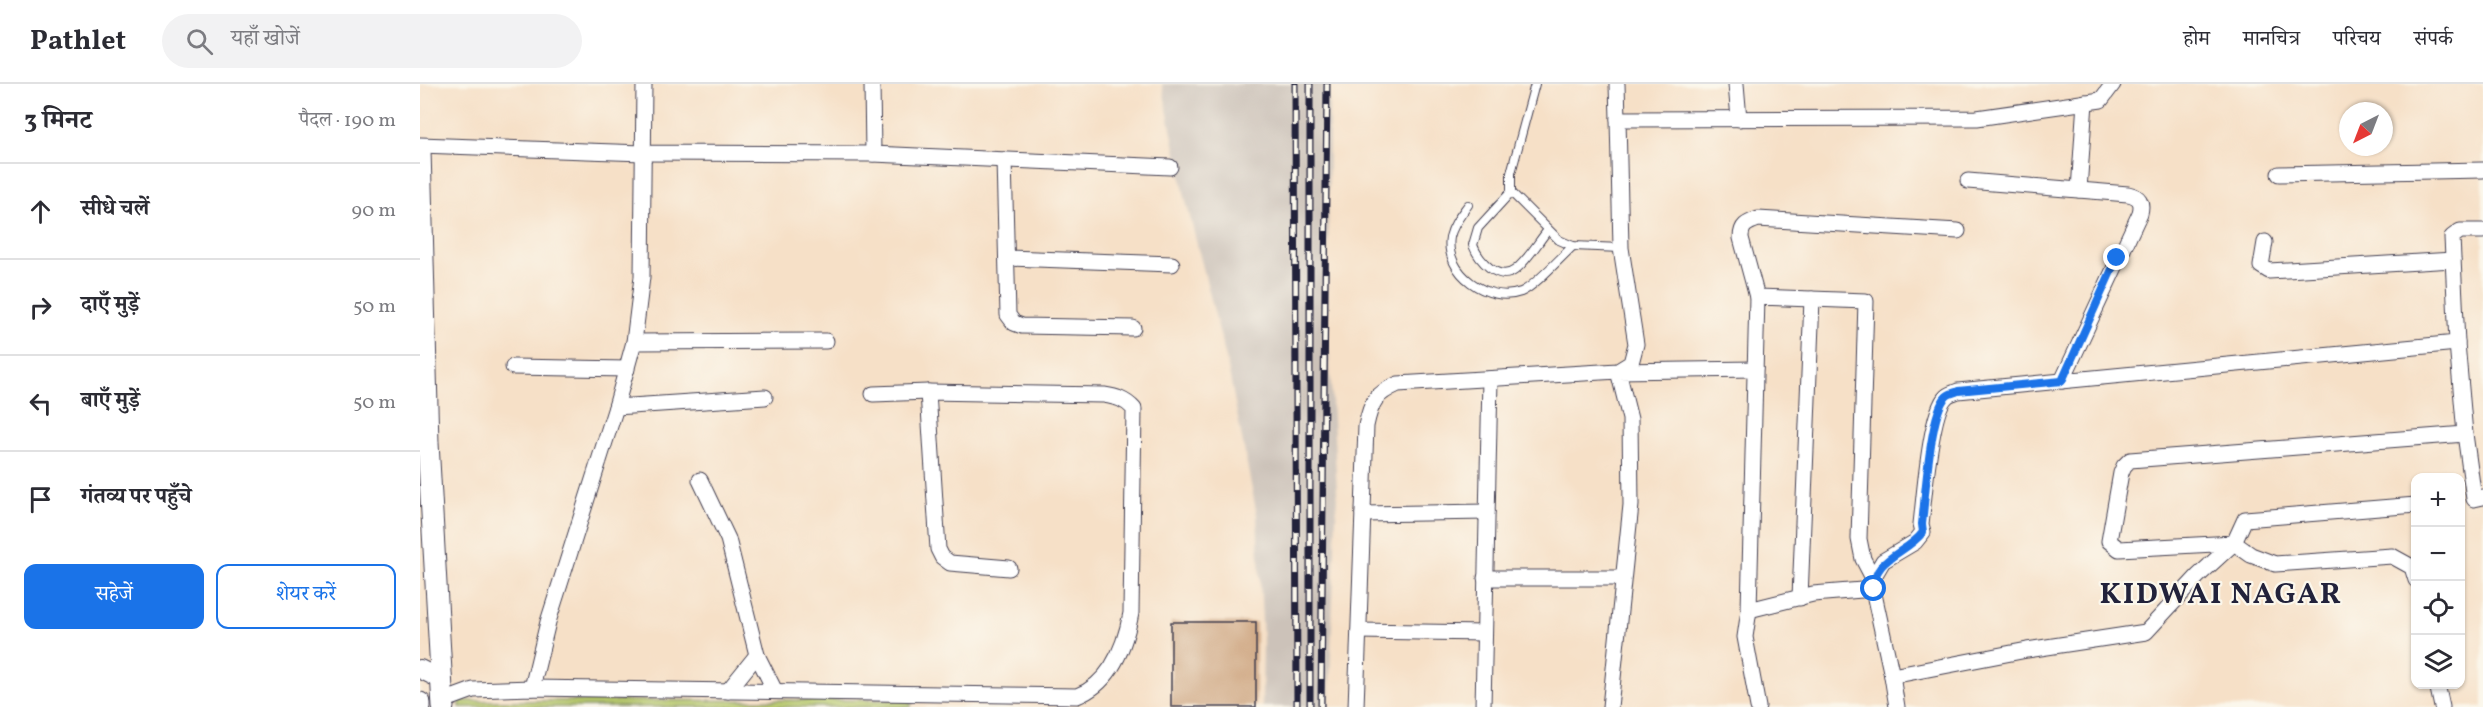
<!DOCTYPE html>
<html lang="hi">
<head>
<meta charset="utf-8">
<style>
	:root { --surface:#fff; --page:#f2f2f3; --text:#2b2b33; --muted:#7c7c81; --line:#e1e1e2; --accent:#1a73e8 }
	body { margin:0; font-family:Vollkorn,"Noto Serif Devanagari",serif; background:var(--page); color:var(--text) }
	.controls { position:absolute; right:18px; bottom:18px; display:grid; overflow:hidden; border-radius:12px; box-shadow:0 2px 4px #0004 }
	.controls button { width:54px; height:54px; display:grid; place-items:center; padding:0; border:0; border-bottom:2px solid var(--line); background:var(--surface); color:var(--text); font:30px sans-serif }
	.compass { position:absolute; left:1919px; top:18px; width:54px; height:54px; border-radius:50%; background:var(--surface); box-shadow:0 2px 4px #0004; rotate:222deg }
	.stop { position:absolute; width:18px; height:18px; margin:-14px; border:4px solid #1a73e8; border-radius:50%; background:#fff }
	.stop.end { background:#1a73e8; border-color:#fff; box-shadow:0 2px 6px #0008 }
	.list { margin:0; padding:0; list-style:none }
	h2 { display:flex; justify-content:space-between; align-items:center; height:78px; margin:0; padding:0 24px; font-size:26px }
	h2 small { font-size:20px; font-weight:400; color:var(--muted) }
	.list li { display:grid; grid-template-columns:39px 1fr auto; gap:18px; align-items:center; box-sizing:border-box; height:96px; padding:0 24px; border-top:2px solid var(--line) }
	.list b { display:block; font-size:22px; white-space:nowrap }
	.list em { font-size:20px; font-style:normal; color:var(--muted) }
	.actions { display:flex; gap:12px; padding:18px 24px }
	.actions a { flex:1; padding:14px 0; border:2px solid var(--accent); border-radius:12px; text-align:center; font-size:21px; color:var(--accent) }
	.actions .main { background:var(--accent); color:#fff }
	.icon { flex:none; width:33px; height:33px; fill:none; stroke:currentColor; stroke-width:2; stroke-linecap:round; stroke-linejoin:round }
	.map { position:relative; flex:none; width:2063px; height:623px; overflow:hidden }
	header { display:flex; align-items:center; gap:36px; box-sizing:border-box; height:84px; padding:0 30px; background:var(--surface); border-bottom:2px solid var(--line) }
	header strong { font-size:28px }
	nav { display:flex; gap:33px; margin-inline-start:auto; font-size:21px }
	.search { width:420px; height:54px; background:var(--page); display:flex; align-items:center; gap:15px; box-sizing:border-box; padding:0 21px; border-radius:33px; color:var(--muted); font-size:22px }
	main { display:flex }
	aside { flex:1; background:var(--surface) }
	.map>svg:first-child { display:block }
	.industrial { fill:#ccc2b9 }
	.green { fill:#b7c96c; stroke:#6c7654; stroke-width:1.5 }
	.building { fill:#cea580 }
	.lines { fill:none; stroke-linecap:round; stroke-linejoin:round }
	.service-casing { stroke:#423e50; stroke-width:10 }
	.minor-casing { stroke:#423e50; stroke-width:17 }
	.tertiary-casing { stroke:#423e50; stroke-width:20 }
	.secondary-casing { stroke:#423e50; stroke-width:23 }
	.service { stroke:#fff; stroke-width:8 }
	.minor { stroke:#fff; stroke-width:15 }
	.tertiary { stroke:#fff; stroke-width:18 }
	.secondary { stroke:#fff; stroke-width:21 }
	.rail-casing { stroke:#22223b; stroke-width:7 }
	.rail { stroke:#fbf7ec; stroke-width:4.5; stroke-dasharray:14; stroke-linecap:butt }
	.route { stroke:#1a73e8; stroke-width:8 }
	.labels { text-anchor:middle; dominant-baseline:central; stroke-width:4.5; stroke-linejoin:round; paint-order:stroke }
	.district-label { font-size:30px; font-weight:bold; letter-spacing:1.5px; fill:#22223b; stroke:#fbf7ec }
</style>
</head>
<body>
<header>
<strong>Pathlet</strong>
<div class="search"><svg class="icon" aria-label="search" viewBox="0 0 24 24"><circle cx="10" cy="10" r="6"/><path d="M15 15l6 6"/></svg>यहाँ खोजें</div>
<nav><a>होम</a><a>मानचित्र</a><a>परिचय</a><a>संपर्क</a></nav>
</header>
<main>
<aside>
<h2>3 मिनट<small>पैदल · 190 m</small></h2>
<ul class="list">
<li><svg class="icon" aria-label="ahead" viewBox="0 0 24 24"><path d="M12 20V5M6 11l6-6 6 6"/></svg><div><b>सीधे चलें</b></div><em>90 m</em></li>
<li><svg class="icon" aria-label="right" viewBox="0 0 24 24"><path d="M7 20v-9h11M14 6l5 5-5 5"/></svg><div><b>दाएँ मुड़ें</b></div><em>50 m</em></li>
<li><svg class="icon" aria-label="left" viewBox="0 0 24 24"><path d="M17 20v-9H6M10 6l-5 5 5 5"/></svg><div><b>बाएँ मुड़ें</b></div><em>50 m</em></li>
<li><svg class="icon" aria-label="arrive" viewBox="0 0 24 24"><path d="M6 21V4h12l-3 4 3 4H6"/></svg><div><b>गंतव्य पर पहुँचे</b></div></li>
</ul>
<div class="actions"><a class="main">सहेजें</a><a>शेयर करें</a></div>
</aside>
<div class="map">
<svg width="2063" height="623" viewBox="0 0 2063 623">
	<rect width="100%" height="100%" fill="#fbf7ec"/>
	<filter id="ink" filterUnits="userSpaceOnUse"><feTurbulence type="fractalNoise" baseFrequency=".0167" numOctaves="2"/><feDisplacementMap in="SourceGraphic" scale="12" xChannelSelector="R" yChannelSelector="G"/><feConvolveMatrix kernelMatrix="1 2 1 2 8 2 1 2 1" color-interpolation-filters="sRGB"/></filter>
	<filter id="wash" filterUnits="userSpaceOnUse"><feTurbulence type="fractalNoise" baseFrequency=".008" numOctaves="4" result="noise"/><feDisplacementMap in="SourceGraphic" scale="24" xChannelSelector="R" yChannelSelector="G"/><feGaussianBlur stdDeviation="1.35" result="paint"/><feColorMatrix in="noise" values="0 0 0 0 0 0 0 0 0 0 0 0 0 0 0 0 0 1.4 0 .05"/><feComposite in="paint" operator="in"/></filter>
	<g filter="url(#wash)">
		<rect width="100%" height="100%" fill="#f6e0c7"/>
		<path class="industrial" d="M 742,0 L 909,0 L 908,244 L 917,408 L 909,623 L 842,623 L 843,558 L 837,431 L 807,278 L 765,113 Z"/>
		<path class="green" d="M 491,616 L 491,623 L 40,623 L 40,617 Z"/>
		<g id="blocks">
			<rect class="building" x="751" y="538" width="85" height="85"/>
		</g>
	</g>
	<g filter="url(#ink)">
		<use href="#blocks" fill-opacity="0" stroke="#423e50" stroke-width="1.5"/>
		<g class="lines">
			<g class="service-casing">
				<g id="service">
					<path d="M 1115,0 L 1091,89 L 1091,108 L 1139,156 L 1153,162 L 1201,164"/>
					<path d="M 1091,108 L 1058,144 L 1053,161 C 1058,175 1078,199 1095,186 C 1108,176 1118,158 1128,146"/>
					<path d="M 1048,121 C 1041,131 1033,140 1030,153 C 1024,189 1068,220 1101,208 C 1114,203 1141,173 1153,162"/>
				</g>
			</g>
			<g class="minor-casing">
				<g id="minor">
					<path d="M 452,0 L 453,70"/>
					<path d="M 1197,0 L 1198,35 L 1557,34 L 1681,16 L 1693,0"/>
					<path d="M 1316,0 L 1319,35"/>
					<path d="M 0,61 L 223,69 L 453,70 L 750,83"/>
					<path d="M 584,76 L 588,231 L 594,239 L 602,242 L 713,244"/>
					<path d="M 1859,90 L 2063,86"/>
					<path d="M 1548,97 L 1708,110 C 1719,112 1723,118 1720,129 L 1642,297"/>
					<path d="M 1659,106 L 1665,18"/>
					<path d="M 1845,158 L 1841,182 L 1849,187 L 2033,176"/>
					<path d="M 587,174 L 752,180"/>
					<path d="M 1337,213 L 1321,154 C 1321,141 1327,139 1338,135 L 1538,147"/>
					<path d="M 214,258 L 406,257"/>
					<path d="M 2037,259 L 2045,350 L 2054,415 L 2063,413"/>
					<path d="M 93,283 L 207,285"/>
					<path d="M 508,308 L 518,465 L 522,473 L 530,479 L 589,484"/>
					<path d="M 196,323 L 345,313"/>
					<path d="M 280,396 L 308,455 L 337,571 L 355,607"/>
					<path d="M 1996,421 L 1825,435 L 1814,459 L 1699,465 L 1689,457 L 1701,389 L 1704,382 L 1710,376 L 2045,350"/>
					<path d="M 943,430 L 1067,428"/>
					<path d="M 1065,494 L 1203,494"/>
					<path d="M 1453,494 L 1443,475 L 1439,455 L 1446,217 L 1337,213 L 1329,526 L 1393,510 L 1454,505"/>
					<path d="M 1380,514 L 1392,215"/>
					<path d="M 1329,526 L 1325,553 L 1338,623"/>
					<path d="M 939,547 L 1064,549"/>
					<path d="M 1472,592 L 1454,510 L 1453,494 L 1463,477 L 1495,458 L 1503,448 L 1501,440 C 1504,416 1510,328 1526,313 C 1528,310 1534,309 1538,307 L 2037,259 L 2032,153 L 2040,147 L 2063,147"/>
					<path d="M 2017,600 L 2022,623"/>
					<path d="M 112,604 L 128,538 L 196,323 L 214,258 L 222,193 L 224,0"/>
					<path d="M 308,607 L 337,571"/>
					<path d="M 23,617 L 53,606 L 112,604 L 657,612 C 691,599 705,562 711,529 L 714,325 C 705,315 696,313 684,311 L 508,308 L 453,310"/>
					<path d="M 936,623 L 946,342 C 951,318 955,310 978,300 L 1198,287 L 1211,279 L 1216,260 L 1201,164 L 1198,35"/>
					<path d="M 1063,623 L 1070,295"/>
					<path d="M 1190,623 L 1211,421 L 1210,335 L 1198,287 L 1335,285"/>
					<path d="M 1477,623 L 1472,592 L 1607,566 L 1726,548 L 1778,492 L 1814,459 L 1831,471 L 1855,480 L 1972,472 L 1992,483 L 1996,496"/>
				</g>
			</g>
			<g class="tertiary-casing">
				<path id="tertiary" d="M 0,585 L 22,596"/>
			</g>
			<g class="secondary-casing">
				<g id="secondary">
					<path d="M 0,66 L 8,359 L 23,623"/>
					<path d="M 0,619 L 0,623"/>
				</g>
			</g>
			<use href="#service" class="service"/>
			<use href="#minor" class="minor"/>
			<use href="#tertiary" class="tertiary"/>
			<use href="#secondary" class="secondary"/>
			<g class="rail-casing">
				<g id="rail">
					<path d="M 875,0 L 877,623"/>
					<path d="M 890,0 L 890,623"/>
					<path d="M 901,623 L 907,0"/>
				</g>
			</g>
			<use href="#rail" class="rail"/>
		</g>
	</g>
	<g class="lines" filter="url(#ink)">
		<path class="route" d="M 1454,505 C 1453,473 1487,470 1503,448 L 1502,440 C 1505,416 1510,328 1526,313 C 1528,310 1534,309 1538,307 L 1642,297 L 1697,174"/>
	</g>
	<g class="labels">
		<g class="district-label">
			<text x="1801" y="511">KIDWAI NAGAR</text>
		</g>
	</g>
</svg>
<div class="controls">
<button>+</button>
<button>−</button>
<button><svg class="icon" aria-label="locate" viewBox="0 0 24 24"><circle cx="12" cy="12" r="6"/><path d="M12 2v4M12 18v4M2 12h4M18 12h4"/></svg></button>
<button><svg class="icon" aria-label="layers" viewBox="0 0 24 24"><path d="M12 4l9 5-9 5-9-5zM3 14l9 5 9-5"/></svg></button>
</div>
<svg class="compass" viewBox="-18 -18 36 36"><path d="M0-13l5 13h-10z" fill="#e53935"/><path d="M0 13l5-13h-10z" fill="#7c7c81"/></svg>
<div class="stop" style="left:1454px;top:505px"></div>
<div class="stop end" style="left:1697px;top:174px"></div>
</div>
</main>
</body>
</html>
